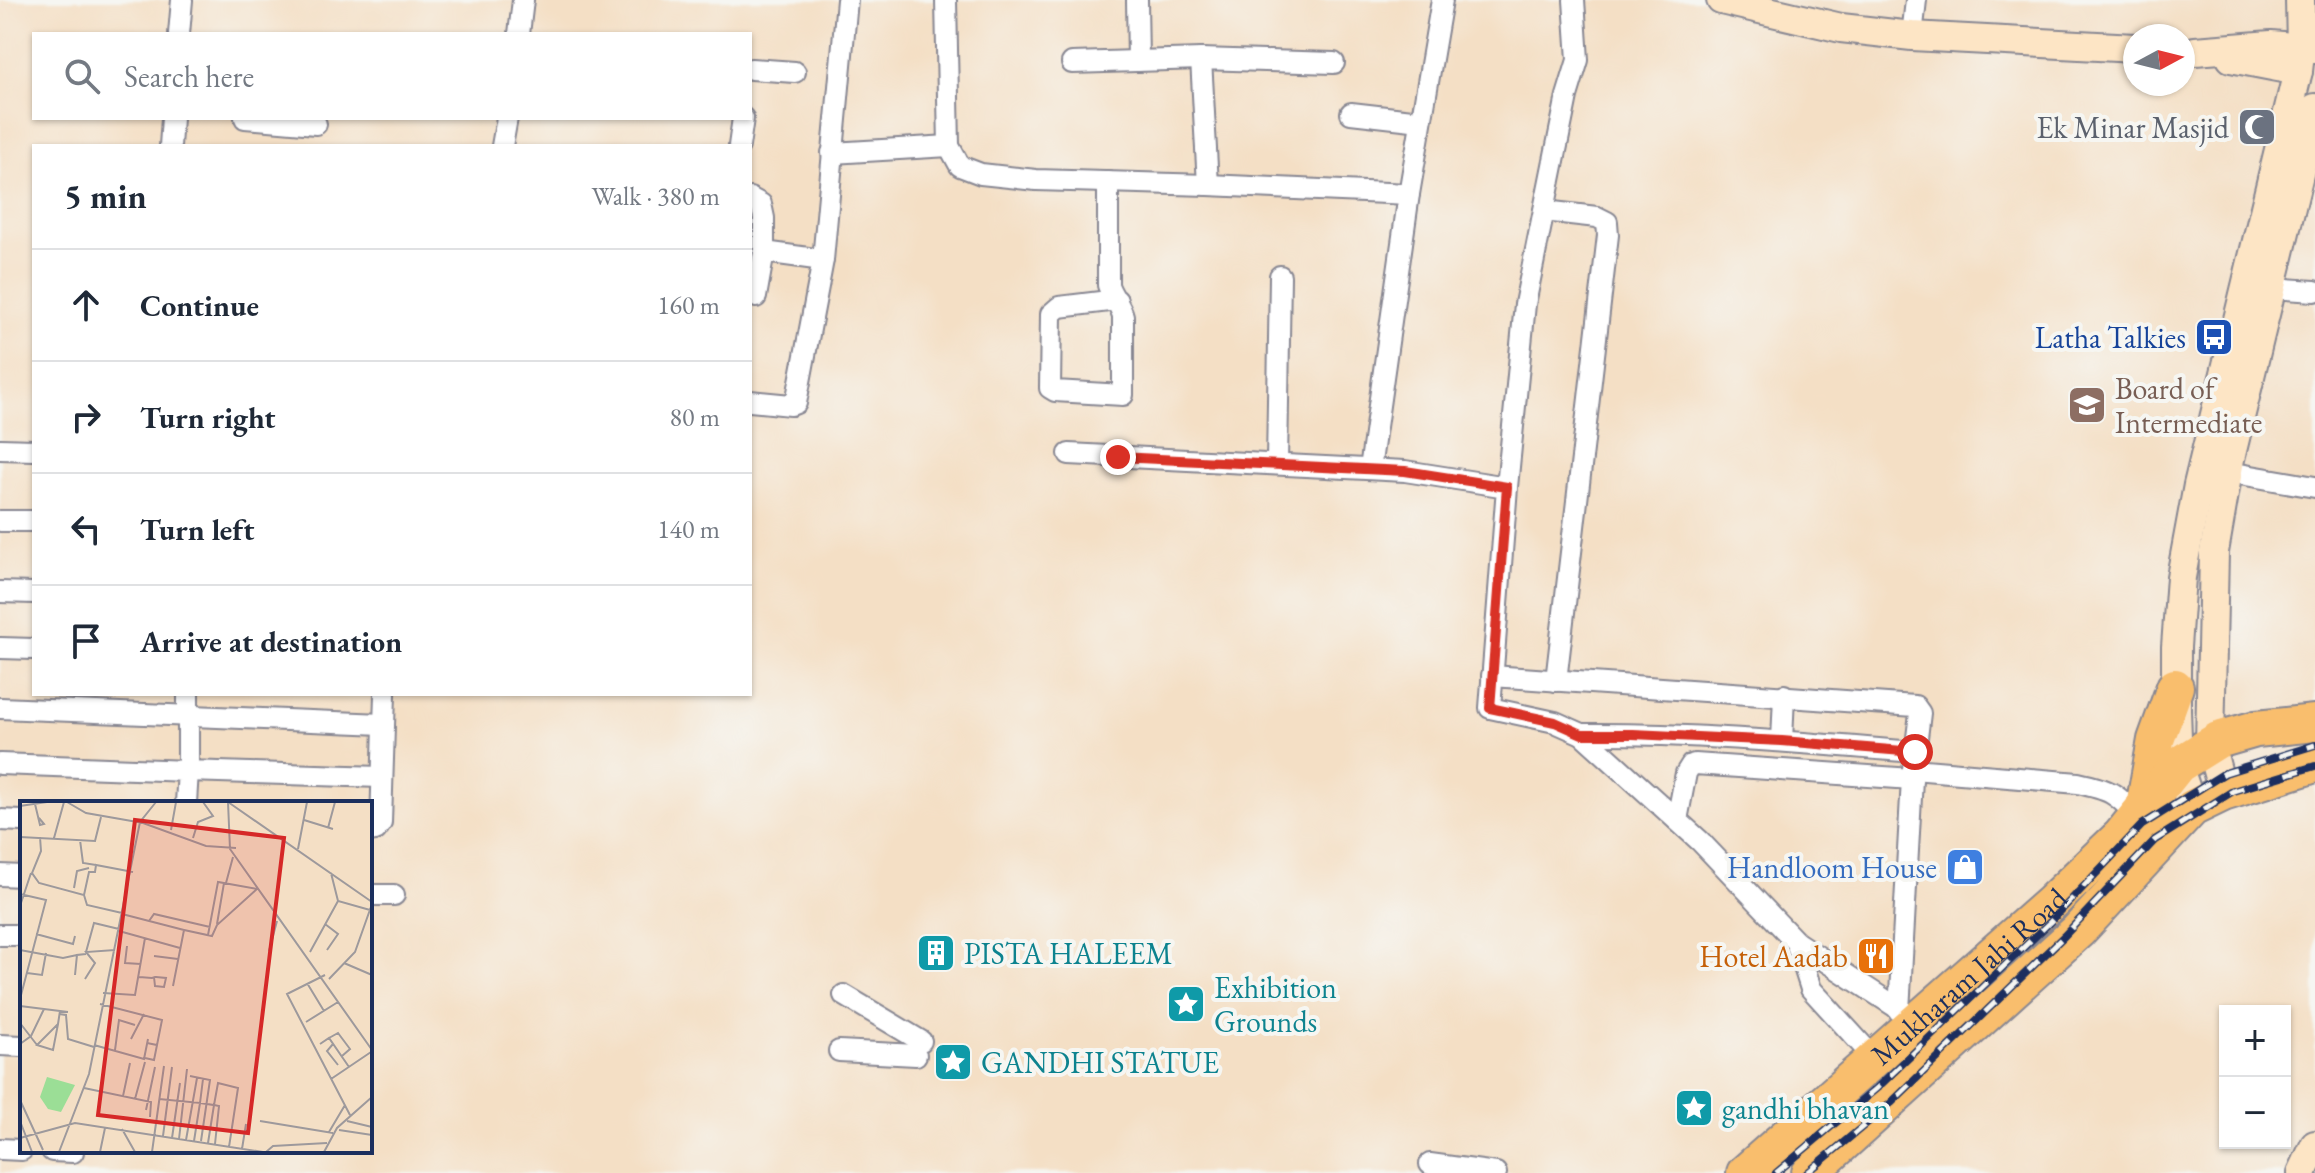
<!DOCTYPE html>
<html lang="en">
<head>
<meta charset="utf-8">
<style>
	:root { --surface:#fff; --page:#f6f6f7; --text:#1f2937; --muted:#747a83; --line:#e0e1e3 }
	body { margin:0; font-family:"EB Garamond",serif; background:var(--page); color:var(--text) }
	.controls { position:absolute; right:24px; bottom:24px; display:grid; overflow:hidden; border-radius:0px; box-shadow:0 2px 6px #0004 }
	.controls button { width:72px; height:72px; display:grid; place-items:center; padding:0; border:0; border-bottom:2px solid var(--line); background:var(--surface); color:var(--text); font:40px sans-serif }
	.compass { position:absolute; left:2123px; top:24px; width:72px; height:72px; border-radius:50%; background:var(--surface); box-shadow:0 2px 6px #0004; rotate:83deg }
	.stop { position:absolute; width:24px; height:24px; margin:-18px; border:6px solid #d93025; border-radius:50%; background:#fff }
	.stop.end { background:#d93025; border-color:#fff; box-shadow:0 2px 8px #0008 }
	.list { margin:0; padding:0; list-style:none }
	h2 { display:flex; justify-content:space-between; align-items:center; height:104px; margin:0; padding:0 32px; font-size:34px }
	h2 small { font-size:26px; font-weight:400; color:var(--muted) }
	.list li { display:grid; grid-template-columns:52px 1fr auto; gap:24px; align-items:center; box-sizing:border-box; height:112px; padding:0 32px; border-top:2px solid var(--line) }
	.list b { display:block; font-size:30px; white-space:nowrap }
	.list em { font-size:26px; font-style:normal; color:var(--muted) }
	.icon { flex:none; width:44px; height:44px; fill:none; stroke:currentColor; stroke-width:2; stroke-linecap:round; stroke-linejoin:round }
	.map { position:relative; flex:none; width:2315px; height:1173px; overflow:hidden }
	.search { position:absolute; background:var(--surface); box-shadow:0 2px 6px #0004; left:32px; top:32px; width:720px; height:88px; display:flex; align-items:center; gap:20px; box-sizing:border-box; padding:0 28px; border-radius:0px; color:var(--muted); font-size:30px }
	.panel { position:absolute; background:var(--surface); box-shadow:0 2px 6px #0004; left:32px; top:144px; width:720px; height:552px; border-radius:0px }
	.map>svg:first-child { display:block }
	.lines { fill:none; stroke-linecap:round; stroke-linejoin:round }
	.street-casing { stroke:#888792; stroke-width:24 }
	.secondary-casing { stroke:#888792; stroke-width:32 }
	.highway-casing { stroke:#888792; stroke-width:40 }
	.street { stroke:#fff; stroke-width:20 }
	.secondary { stroke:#fde5c5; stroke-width:28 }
	.highway { stroke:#f9be6d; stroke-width:36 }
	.rail-casing { stroke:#1b2f5e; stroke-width:8 }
	.rail { stroke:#f6f6f2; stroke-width:5; stroke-dasharray:15; stroke-linecap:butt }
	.route { stroke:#d93025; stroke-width:10 }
	.labels { text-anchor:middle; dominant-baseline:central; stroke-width:8; stroke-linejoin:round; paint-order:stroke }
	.worship-label { font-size:30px; fill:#5b616d; stroke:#f6f6f2; text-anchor:end }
	.transit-label { font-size:30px; fill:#164399; stroke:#f6f6f2; text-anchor:end }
	.education-label { font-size:30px; fill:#785e54; stroke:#f6f6f2; text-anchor:start }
	.shop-label { font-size:30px; fill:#366cbe; stroke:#f6f6f2; text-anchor:end }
	.culture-label { font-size:30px; fill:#0d838f; stroke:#f6f6f2; text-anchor:start }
	.food-label { font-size:30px; fill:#c56008; stroke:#f6f6f2; text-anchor:end }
	.street-label { font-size:30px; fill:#1b2f5e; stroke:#f6f6f2 }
	.inset-road { fill:none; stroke:#9d999c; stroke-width:2 }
	.view { fill:#d62828; fill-opacity:0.15; stroke:#d62828; stroke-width:4 }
	.inset-edge { fill:none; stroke:#1b2f5e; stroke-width:4 }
</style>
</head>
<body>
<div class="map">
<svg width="2315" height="1173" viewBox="0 0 2315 1173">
	<rect width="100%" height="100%" fill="#f6f6f2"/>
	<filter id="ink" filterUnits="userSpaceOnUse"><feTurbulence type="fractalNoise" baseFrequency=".0125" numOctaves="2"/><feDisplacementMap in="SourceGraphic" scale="16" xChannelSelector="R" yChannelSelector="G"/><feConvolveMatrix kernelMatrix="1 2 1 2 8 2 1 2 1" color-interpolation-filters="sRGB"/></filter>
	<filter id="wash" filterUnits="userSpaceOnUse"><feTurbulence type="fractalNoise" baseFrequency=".006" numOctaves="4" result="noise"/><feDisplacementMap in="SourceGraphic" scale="32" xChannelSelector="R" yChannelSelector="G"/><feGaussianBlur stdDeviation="1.8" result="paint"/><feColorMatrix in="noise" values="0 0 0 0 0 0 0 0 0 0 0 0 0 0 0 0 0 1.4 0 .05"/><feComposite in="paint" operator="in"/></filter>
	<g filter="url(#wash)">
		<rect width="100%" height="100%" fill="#f4dfc5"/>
	</g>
	<g filter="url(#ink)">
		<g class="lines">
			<g class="street-casing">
				<g id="street">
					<path d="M 946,0 L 949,146 L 960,166 L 981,174 L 1036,180 L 1208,185 L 1409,194"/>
					<path d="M 1137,0 L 1138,61"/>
					<path d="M 179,34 L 182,0"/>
					<path d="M 519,34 L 523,0"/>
					<path d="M 1912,36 L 1916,0"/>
					<path d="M 1072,63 L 1201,59"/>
					<path d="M 751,69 L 795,72"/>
					<path d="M 1351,113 L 1421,121"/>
					<path d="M 245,118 L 316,124"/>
					<path d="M 170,146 L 172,118"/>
					<path d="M 502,146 L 507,118"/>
					<path d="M 739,146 L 743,118"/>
					<path d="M 832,153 L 949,146"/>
					<path d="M 1108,182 L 1108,285 C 1112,297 1120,304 1123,316 L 1123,395 L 1055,391 L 1050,388 L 1051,314 L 1059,307 L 1117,300"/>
					<path d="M 1208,185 L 1201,59 L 1334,63"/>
					<path d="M 750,198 L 761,204 L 764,218 L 764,252 L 823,260"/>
					<path d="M 1544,211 L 1597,217 L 1607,222 L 1608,235 L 1556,681"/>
					<path d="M 2271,288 L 2315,291"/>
					<path d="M 756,297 L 764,252"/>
					<path d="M 750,401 L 791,405 L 796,403 L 823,260 L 847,0"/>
					<path d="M 0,449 L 34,450"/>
					<path d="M 1069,454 L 1405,471 L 1507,487 L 1490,708 L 1555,722 L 1582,734 L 1700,841 L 1796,942 L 1916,1020"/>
					<path d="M 1277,464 L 1280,276"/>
					<path d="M 1370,469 L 1409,194 L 1442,0"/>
					<path d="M 2228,472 L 2315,487"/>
					<path d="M 1507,487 L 1525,304 L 1567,96 L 1578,60 L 1574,0"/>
					<path d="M 0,521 L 34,521"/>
					<path d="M 0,592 L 34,593"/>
					<path d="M 0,648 L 34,649"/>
					<path d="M 1492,676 L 1915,706 L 1920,713 L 1912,779 L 1899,1011"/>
					<path d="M 188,694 L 188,771 L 381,777"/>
					<path d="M 0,708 L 383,724"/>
					<path d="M 1582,734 C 1693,733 1804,743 1915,752"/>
					<path d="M 1782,741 L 1784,695"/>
					<path d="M 0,764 L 188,771 L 186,803"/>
					<path d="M 1913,769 L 2078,783 C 2110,790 2115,792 2137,816"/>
					<path d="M 0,820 L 22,821"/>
					<path d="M 1677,820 L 1686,773 L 1691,765 L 1695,764 L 1912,779"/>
					<path d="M 370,831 L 376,830 L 381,823 L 385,694"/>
					<path d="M 0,875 L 22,876"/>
					<path d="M 370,895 L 394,895"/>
					<path d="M 0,935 L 22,935"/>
					<path d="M 1796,942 L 1811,989 L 1874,1058"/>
					<path d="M 844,995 L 921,1041"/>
					<path d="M 0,1045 L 22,1046"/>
					<path d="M 839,1051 L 916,1055"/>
					<path d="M 0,1149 L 22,1150"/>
					<path d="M 52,1151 L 73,1152"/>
					<path d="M 1430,1164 L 1496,1173"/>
				</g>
			</g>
			<g class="secondary-casing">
				<g id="secondary">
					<path d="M 1721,0 L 1841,28 L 1912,36 L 2135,48"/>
					<path d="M 2195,51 L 2271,45 L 2315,49"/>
					<path d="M 2231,58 L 2298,71"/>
					<path d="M 2223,793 L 2210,744 L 2214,552 L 2230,459 L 2315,108"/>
					<path d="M 2192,808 L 2178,765 L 2176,710 L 2176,647 L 2181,577 L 2198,485 L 2298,71 L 2301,46 L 2300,0"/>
					<path d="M 2302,1173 L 2315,1145"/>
				</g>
			</g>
			<g class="highway-casing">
				<g id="highway">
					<path d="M 2145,802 L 2156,740 L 2175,687"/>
					<path id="s1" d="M 1745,1173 L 2051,903 L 2121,836 L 2178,765 L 2218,740 L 2256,729 L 2315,723"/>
					<path d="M 1810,1173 L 2078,931 L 2192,808 L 2223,793 L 2315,764"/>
				</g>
			</g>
			<use href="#street" class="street"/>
			<use href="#secondary" class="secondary"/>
			<use href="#highway" class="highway"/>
			<g class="rail-casing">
				<g id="rail">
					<path d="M 1776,1173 L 1877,1088 L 2050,922 L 2142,825 L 2225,773 L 2315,745"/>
					<path d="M 1807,1173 L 1891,1103 L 2064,936 L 2155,840 L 2233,791 L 2315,766"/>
				</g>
			</g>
			<use href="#rail" class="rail"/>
		</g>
	</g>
	<g class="lines" filter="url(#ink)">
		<path class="route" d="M 1118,457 L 1405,471 L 1507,487 L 1490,708 L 1555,722 L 1582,734 L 1633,734 L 1782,741 L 1915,752"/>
	</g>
	<defs>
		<g id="mosque-square" transform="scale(2)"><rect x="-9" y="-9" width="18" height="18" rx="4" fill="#6b7280" stroke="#f6f6f2"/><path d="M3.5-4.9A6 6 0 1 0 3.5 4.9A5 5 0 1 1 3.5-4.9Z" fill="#fff"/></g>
		<g id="bus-square" transform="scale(2)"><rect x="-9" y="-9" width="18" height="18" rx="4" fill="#1a4fb4" stroke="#f6f6f2"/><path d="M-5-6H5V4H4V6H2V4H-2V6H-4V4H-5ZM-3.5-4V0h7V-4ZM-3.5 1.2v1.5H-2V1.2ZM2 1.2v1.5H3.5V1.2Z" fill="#fff"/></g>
		<g id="university-square" transform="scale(2)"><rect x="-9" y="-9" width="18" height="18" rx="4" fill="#8d6e63" stroke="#f6f6f2"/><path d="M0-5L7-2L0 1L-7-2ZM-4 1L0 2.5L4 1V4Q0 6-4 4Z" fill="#fff"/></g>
		<g id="shop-square" transform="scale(2)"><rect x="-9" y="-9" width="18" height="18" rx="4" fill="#3f7fe0" stroke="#f6f6f2"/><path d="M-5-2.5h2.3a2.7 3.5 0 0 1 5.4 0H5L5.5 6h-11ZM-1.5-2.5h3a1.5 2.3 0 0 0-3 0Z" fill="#fff"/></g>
		<g id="building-square" transform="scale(2)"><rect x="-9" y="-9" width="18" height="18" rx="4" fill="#0f9aa8" stroke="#f6f6f2"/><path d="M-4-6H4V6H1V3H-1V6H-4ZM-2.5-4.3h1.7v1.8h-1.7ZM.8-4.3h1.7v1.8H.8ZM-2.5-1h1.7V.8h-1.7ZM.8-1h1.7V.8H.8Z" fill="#fff"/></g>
		<g id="restaurant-square" transform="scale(2)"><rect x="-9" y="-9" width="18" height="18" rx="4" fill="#e8710a" stroke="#f6f6f2"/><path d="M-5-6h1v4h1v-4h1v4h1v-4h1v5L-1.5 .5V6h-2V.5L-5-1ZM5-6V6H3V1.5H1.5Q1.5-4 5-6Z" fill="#fff"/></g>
		<g id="sight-square" transform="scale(2)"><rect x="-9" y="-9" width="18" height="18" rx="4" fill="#0f9aa8" stroke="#f6f6f2"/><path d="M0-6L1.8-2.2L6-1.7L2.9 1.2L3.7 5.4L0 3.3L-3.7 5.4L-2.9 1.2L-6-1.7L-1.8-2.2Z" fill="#fff"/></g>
	</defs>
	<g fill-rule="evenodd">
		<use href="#mosque-square" x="2257" y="127"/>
		<use href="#bus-square" x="2214" y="337"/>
		<use href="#university-square" x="2087" y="405"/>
		<use href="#shop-square" x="1965" y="867"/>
		<use href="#building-square" x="936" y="953"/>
		<use href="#restaurant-square" x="1876" y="956"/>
		<use href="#sight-square" x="1186" y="1004"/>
		<use href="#sight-square" x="953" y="1062"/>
		<use href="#sight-square" x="1694" y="1108"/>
	</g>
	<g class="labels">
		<g class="worship-label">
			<text x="2229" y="127">Ek Minar Masjid</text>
		</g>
		<g class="transit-label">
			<text x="2186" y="337">Latha Talkies</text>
		</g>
		<g class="education-label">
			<text x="2115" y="388">Board of<tspan x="2115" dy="34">Intermediate</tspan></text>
		</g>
		<g class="shop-label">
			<text x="1937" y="867">Handloom House</text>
		</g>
		<g class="culture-label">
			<text x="964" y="953">PISTA HALEEM</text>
			<text x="1214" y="987">Exhibition<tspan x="1214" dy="34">Grounds</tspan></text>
			<text x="981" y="1062">GANDHI STATUE</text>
			<text x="1722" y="1108">gandhi bhavan</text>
		</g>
		<g class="food-label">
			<text x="1848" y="956">Hotel Aadab</text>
		</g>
		<g class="street-label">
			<text stroke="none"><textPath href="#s1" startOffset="298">Mukharam Jahi Road</textPath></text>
		</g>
	</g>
	<g transform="translate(20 801)">
		<rect width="352" height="352" fill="#f4dfc5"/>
		<path d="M 27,276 L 55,284 L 41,311 L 28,308 L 20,296 Z" fill="#9bde96"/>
		<path class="inset-road" d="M 47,1 L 66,12 L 123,22 L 186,45 L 216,47M 208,1 L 352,101M 208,1 L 210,48 L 352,249M 15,3 L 20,24 L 24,23 L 19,17M 0,5 L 27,1M 284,19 L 313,28M 308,27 L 315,1M 151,29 L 156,1M 0,36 L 75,40 L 81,16M 20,36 L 21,50 L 12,72 L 19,82 L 64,94 L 67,104 L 102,112M 34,37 L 44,1M 173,37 L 178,21 L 193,15 L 183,1M 60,39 L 63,62 L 76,64M 278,48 L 287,1M 311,72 L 318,100 L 350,109M 206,82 L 213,56M 54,87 L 57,70 L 69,67M 0,93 L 26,99 L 0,198M 64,94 L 69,71 L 75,71 L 76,64 L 113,71M 0,105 L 11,72M 102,113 L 164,129M 129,120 L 134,113 L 190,126M 197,123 L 204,82M 305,123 L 318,133 L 307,149M 99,130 L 160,147M 16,133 L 53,143 L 55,135M 188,134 L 198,81 L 237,88M 107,145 L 105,162 L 121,163M 0,149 L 43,157 L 57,154M 249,150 L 257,120M 66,151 L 74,122 L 99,128M 290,151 L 318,100M 134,155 L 158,158M 324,162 L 352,174M 7,172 L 22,174 L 26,152M 55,174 L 57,154 L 66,153M 305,174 L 267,193 L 330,314M 119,176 L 132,177 L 135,176 L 136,176 L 146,177 L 144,186 L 135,185 L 134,176M 65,178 L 75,162 L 66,151 L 95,149M 309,178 L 335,151 L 352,103M 287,182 L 304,210M 153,185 L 164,129 L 192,135 L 197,124 L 238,87M 83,192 L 115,194 L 125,137M 80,203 L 142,219 L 137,244 L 127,242M 0,205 L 48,211M 39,213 L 46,214 L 48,238 L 74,246M 286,221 L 318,201M 0,222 L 17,244M 38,223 L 17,244 L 33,249 L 38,223 L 40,210M 309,237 L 318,232 L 330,248 L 322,255M 111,238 L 124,213M 0,243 L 11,235 L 24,208M 300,243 L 309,237 L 329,266M 313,243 L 307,250 L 318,264M 74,244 L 124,258 L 128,238M 95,249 L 99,219 L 115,224M 125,257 L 134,259 L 137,244M 170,275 L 190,279 L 181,340M 311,278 L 351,251M 64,287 L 131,301 L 130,316M 103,295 L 110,262M 115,298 L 125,261M 139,298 L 180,302 L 183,278M 0,299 L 23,349M 126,309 L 135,266M 0,320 L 12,351M 240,320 L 313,332M 327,320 L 352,326M 102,328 L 115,351M 319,329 L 352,334M 309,331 L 325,304M 143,335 L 152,266M 0,337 L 55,322 L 243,351M 152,337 L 160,282M 159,338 L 167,268M 166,339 L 177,277M 174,340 L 180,302 L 194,304 L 198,282 L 218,287 L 209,346M 188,342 L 194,304 L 199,305 L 195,343M 222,348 L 226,323M 39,351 L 69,273 L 120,21 L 136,1M 80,351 L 85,327M 132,351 L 144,265M 246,351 L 253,345 L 307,342M 304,351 L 317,327 L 352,296"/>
		<path class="view" d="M 115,19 L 264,37 L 228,332 L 78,314 Z"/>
		<rect width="352" height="352" class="inset-edge"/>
	</g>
</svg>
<div class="controls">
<button>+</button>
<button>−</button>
</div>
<svg class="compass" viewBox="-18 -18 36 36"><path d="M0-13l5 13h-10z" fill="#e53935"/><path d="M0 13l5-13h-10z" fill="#747a83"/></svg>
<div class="stop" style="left:1915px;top:752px"></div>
<div class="stop end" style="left:1118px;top:457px"></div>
<div class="search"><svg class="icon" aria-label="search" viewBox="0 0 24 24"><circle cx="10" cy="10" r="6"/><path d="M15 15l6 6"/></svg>Search here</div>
<section class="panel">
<h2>5 min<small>Walk · 380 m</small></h2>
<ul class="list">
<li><svg class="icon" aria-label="ahead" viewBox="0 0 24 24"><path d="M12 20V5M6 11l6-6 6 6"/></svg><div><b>Continue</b></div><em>160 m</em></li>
<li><svg class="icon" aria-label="right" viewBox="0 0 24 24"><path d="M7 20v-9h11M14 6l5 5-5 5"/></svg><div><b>Turn right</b></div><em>80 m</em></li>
<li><svg class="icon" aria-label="left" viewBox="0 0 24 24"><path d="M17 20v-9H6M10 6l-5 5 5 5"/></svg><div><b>Turn left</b></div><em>140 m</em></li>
<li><svg class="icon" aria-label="arrive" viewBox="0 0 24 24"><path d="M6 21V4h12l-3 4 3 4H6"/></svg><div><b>Arrive at destination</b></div></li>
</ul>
</section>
</div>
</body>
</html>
